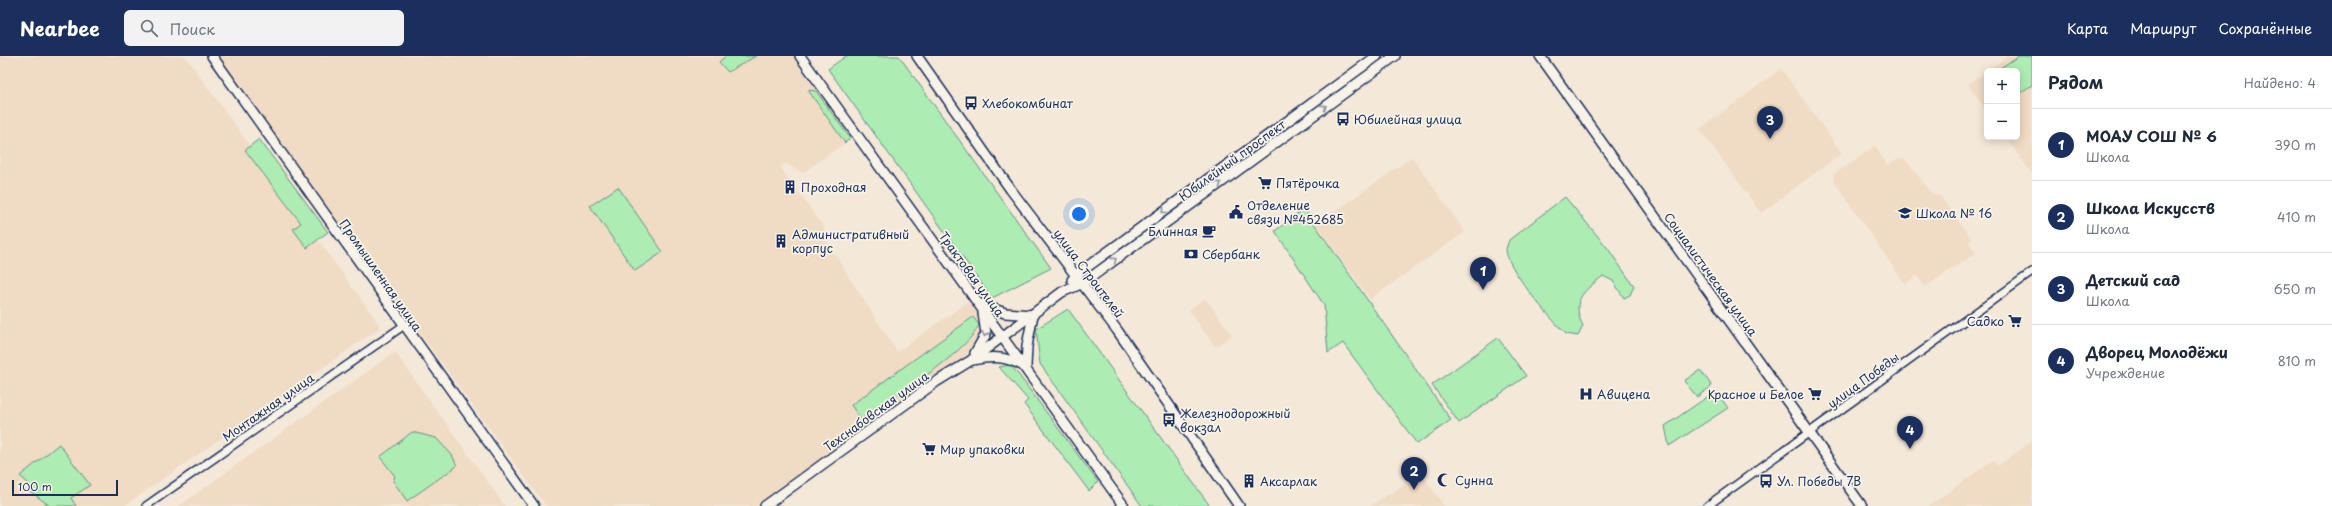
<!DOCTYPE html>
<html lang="ru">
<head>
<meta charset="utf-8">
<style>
	:root { --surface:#fff; --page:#f2f2f3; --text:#1f2937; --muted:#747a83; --line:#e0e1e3; --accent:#1b2f5e }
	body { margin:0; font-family:"Playpen Sans",sans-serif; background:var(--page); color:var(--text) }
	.controls { position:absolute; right:12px; top:12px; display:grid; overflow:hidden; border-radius:6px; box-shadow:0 2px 10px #0003 }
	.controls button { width:36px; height:36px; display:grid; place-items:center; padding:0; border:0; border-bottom:1px solid var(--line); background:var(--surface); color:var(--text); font:20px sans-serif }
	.scale { position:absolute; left:12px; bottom:10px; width:106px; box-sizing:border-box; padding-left:4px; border:2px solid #1b2f5e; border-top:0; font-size:11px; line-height:14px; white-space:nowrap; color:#1b2f5e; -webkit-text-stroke:3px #f7f3e8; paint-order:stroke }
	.you { position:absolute; left:1079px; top:158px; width:14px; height:14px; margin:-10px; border:3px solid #fff; border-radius:50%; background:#1a73e8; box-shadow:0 0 0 6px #1a73e833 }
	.badge { display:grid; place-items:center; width:26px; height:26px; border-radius:50%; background:var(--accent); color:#fff; font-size:13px; font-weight:700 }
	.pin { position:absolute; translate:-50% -33px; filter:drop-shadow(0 1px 2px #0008) }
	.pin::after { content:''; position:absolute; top:21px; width:14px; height:12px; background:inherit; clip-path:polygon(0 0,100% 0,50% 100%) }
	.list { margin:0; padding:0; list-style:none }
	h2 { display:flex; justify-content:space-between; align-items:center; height:52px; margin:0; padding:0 16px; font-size:17px }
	h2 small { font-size:13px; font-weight:400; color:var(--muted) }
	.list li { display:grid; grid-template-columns:26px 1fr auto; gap:12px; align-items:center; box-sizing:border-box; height:72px; padding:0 16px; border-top:1px solid var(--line) }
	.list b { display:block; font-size:15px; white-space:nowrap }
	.list p { margin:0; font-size:13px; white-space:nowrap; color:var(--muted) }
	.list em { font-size:13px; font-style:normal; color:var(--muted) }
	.icon { flex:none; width:22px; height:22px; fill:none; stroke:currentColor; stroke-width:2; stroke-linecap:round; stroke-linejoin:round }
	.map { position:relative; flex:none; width:2032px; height:450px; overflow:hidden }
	header { display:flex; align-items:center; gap:24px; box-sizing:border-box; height:56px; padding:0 20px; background:var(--accent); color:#fff }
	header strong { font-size:19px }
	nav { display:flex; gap:22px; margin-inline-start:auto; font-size:14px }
	.search { width:280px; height:36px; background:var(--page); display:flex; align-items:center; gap:10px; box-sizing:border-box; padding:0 14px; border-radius:6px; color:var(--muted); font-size:15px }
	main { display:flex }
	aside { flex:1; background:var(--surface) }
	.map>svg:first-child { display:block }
	.built { fill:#f0dbc5 }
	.green { fill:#adecb3; stroke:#648e88 }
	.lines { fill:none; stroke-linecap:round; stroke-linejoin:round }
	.minor-casing { stroke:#1b2f5e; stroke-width:10 }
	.major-casing { stroke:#1b2f5e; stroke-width:12 }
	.minor { stroke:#f7f3e8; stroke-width:7 }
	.major { stroke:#f7f3e8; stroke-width:9 }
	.oneway { stroke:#8991a3 }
	.labels { text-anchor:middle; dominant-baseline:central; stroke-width:3.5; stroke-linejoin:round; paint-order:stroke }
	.poi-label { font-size:12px; fill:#1b2f5e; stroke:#f7f3e8; text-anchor:start }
	.street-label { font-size:12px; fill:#1b2f5e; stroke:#f7f3e8 }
</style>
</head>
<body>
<header>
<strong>Nearbee</strong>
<div class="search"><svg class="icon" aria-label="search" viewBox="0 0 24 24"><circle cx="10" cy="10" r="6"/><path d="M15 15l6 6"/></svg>Поиск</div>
<nav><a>Карта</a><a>Маршрут</a><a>Сохранённые</a></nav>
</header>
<main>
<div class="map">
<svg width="2032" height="450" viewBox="0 0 2032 450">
	<rect width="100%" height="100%" fill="#f4e8d8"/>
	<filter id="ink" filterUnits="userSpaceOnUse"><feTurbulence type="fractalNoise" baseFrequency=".025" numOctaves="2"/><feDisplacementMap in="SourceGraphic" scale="8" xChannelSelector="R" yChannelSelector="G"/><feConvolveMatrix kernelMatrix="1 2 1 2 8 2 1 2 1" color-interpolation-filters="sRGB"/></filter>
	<g filter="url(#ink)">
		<g class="built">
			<path d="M 0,0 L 185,0 L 381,271 L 124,450 L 0,450 Z"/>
			<path d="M 217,0 L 795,0 L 852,82 L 802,117 L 786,107 L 780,111 L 825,173 L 821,177 L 897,296 L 969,245 L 981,261 L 984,273 L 972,295 L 757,450 L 546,450 Z"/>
			<path d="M 2008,0 L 2032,0 L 2032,118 L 2006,81 L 2017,81 L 2017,15 L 1987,15 L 1987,55 L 1968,28 Z"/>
			<path d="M 1781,13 L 1842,97 L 1761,157 L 1700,73 Z"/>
			<path d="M 1875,90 L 1887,109 L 1899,102 L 1905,103 L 1932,138 L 1940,140 L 1972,183 L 1968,186 L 1976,197 L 1925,231 L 1917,219 L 1905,228 L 1834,125 L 1833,119 Z"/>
			<path d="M 1412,101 L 1465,176 L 1370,243 L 1316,169 Z"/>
			<path d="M 1205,242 L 1232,279 L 1215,291 L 1189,254 Z"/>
			<path d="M 395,296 L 505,450 L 179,450 Z"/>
			<path d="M 2032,385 L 2032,450 L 1929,450 L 1993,404 L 1998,410 Z"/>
			<path d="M 1421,418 L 1444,450 L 1370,450 Z"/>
		</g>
		<g class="green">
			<path d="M 726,0 L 756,0 L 728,16 L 719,6 Z"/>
			<path d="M 846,0 L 899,0 L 1051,212 L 992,242 L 828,13 Z"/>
			<path d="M 2018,0 L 2032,0 L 2032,29 L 2017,39 L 2017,15 L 2000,15 L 1999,13 Z"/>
			<path d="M 808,34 L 816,35 L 850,82 L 845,87 Z"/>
			<path d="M 259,83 L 328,176 L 307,192 L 293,173 L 301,167 L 245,94 Z"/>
			<path d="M 618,131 L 663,196 L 635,215 L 590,150 Z"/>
			<path d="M 1565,141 L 1606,190 L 1634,230 L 1630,239 L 1624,242 L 1613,225 L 1603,220 C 1584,235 1570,244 1583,270 L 1578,280 L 1566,278 C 1550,262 1510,217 1506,195 C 1506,192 1508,187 1509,184 Z"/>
			<path d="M 1304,153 L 1451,364 L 1417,388 L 1343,287 L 1328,297 L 1324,249 L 1275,175 Z"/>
			<path d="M 1068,253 L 1210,450 L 1142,450 L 1040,308 L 1036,273 Z"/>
			<path d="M 973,261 L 979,269 C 967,297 890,344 861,364 L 851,349 Z"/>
			<path d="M 1498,282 L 1526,320 L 1459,367 L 1432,329 Z"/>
			<path d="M 1010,309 L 1018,318 L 1098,426 L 1089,435 L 1024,348 L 1028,344 L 999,311 Z"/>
			<path d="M 1700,314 L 1712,330 L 1697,341 L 1684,325 Z"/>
			<path d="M 1716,335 L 1728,352 L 1669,390 L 1665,370 Z"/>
			<path d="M 412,376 L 436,382 L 452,399 L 457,410 L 407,445 L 393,425 L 395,420 L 380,401 Z"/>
			<path d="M 59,388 L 90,429 L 71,442 L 76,450 L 50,450 L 31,436 L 28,427 L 20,420 Z"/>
		</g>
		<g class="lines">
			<g class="minor-casing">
				<g id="minor">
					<path d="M 146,450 L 403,270"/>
					<path d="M 1707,450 L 2032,216"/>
				</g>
			</g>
			<g class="major-casing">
				<g id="major">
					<path d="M 212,0 L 534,450"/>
					<path d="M 800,0 L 1124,450"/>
					<path d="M 917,0 L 1011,134 L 1117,274 L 1239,450"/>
					<path d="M 1540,0 L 1862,450"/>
					<path d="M 1072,224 L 1076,219 L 1377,0"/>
					<path d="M 980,248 L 1005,257 L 1033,259"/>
					<path d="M 975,297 L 986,278 L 983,257"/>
					<path d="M 973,304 C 994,299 1007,301 1026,311 L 1027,290 L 1033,259"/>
					<path d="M 765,450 L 936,326 L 970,305 L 1062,236 L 1083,227 L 1395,0"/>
				</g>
			</g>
			<use href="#minor" class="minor"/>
			<use href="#major" class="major"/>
		</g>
		<defs><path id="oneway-chevron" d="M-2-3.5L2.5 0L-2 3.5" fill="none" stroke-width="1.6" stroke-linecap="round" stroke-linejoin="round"/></defs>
		<g class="oneway">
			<use href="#oneway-chevron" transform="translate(1324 51) rotate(-36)"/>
			<use href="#oneway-chevron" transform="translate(1219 128) rotate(-36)"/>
			<use href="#oneway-chevron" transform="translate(1164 155) rotate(144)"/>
			<use href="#oneway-chevron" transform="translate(1114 204) rotate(-36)"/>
			<use href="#oneway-chevron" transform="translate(985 278) rotate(102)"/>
		</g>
	</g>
	<defs>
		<g id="bus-bare" transform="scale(1.08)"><path d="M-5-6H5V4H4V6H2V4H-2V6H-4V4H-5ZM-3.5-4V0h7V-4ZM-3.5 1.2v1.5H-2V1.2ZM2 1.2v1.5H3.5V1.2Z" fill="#1b2f5e" stroke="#f7f3e8" stroke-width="2.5" paint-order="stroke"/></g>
		<g id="supermarket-bare" transform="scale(1.08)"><path d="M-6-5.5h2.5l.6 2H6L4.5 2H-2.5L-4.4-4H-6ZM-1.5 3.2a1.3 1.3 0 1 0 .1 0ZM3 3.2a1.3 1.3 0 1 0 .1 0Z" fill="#1b2f5e" stroke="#f7f3e8" stroke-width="2.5" paint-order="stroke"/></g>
		<g id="building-bare" transform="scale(1.08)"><path d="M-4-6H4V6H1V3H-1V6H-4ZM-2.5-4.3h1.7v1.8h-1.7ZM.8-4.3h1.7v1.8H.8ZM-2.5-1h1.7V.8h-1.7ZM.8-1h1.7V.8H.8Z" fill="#1b2f5e" stroke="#f7f3e8" stroke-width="2.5" paint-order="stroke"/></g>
		<g id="civic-bare" transform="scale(1.08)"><path d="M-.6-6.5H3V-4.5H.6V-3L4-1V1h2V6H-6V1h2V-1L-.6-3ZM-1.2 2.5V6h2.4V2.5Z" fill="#1b2f5e" stroke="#f7f3e8" stroke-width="2.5" paint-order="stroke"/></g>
		<g id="school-bare" transform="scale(1.08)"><path d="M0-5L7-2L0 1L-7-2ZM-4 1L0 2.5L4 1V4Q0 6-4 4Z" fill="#1b2f5e" stroke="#f7f3e8" stroke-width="2.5" paint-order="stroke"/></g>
		<g id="cafe-bare" transform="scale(1.08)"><path d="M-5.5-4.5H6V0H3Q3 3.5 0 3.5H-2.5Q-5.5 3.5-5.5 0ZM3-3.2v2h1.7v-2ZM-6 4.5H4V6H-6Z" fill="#1b2f5e" stroke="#f7f3e8" stroke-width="2.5" paint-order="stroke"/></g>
		<g id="bank-bare" transform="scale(1.08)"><path d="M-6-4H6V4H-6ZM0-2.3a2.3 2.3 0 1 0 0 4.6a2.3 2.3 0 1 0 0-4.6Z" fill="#1b2f5e" stroke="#f7f3e8" stroke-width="2.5" paint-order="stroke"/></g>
		<g id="hospital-bare" transform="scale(1.08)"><path d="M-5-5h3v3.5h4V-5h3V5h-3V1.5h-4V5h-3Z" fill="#1b2f5e" stroke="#f7f3e8" stroke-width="2.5" paint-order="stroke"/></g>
		<g id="mosque-bare" transform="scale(1.08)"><path d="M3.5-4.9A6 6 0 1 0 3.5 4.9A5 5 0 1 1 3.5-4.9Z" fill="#1b2f5e" stroke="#f7f3e8" stroke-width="2.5" paint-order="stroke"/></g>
	</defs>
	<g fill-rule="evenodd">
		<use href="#bus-bare" x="971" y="47"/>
		<use href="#bus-bare" x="1343" y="63"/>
		<use href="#supermarket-bare" x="1265" y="127"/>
		<use href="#building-bare" x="790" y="131"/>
		<use href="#civic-bare" x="1236" y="156"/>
		<use href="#school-bare" x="1905" y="157"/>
		<use href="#cafe-bare" x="1209" y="175"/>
		<use href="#building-bare" x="781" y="185"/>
		<use href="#bank-bare" x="1191" y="198"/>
		<use href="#supermarket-bare" x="2015" y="265"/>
		<use href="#hospital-bare" x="1586" y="338"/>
		<use href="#supermarket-bare" x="1815" y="338"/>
		<use href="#bus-bare" x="1169" y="364"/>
		<use href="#supermarket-bare" x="929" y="393"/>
		<use href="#mosque-bare" x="1444" y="424"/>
		<use href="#building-bare" x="1249" y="425"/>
		<use href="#bus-bare" x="1766" y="425"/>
	</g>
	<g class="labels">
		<g class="poi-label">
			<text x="982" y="47">Хлебокомбинат</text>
			<text x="1354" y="63">Юбилейная улица</text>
			<text x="1276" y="127">Пятёрочка</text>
			<text x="801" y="131">Проходная</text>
			<text x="1247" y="149">Отделение<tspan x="1247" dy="14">связи №452685</tspan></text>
			<text x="1916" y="157">Школа № 16</text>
			<text x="1198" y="175" text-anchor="end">Блинная</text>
			<text x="792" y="178">Административный<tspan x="792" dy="14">корпус</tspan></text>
			<text x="1202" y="198">Сбербанк</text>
			<text x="2004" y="265" text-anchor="end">Садко</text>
			<text x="1597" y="338">Авицена</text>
			<text x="1804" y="338" text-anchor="end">Красное и Белое</text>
			<text x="1180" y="357">Железнодорожный<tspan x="1180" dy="14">вокзал</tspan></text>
			<text x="940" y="393">Мир упаковки</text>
			<text x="1455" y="424">Сунна</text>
			<text x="1260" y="425">Аксарлак</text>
			<text x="1777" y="425">Ул. Победы 7В</text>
		</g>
		<g class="street-label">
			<text transform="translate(1232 104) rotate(-36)">Юбилейный проспект</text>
			<text transform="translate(1089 217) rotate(53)">улица Строителей</text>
			<text transform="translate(972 218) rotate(54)">Трактовая улица</text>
			<text transform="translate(1711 218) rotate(54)">Социалистическая улица</text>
			<text transform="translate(381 219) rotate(55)">Промышленная улица</text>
			<text transform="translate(1863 324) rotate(-36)">улица Победы</text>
			<text transform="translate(268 351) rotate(-35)">Монтажная улица</text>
			<text transform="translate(876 355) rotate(-36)">Техснабовская улица</text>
		</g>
	</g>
</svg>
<div class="controls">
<button>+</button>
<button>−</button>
</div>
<div class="scale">100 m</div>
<div class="you"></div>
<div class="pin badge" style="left:1483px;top:234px">1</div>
<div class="pin badge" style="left:1414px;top:434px">2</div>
<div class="pin badge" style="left:1770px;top:83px">3</div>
<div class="pin badge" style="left:1910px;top:393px">4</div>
</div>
<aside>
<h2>Рядом<small>Найдено: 4</small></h2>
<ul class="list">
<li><span class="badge">1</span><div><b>МОАУ СОШ № 6</b><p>Школа</p></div><em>390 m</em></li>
<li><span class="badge">2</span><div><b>Школа Искусств</b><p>Школа</p></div><em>410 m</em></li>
<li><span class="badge">3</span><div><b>Детский сад</b><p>Школа</p></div><em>650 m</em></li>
<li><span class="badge">4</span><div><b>Дворец Молодёжи</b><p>Учреждение</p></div><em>810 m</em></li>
</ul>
</aside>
</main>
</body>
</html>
